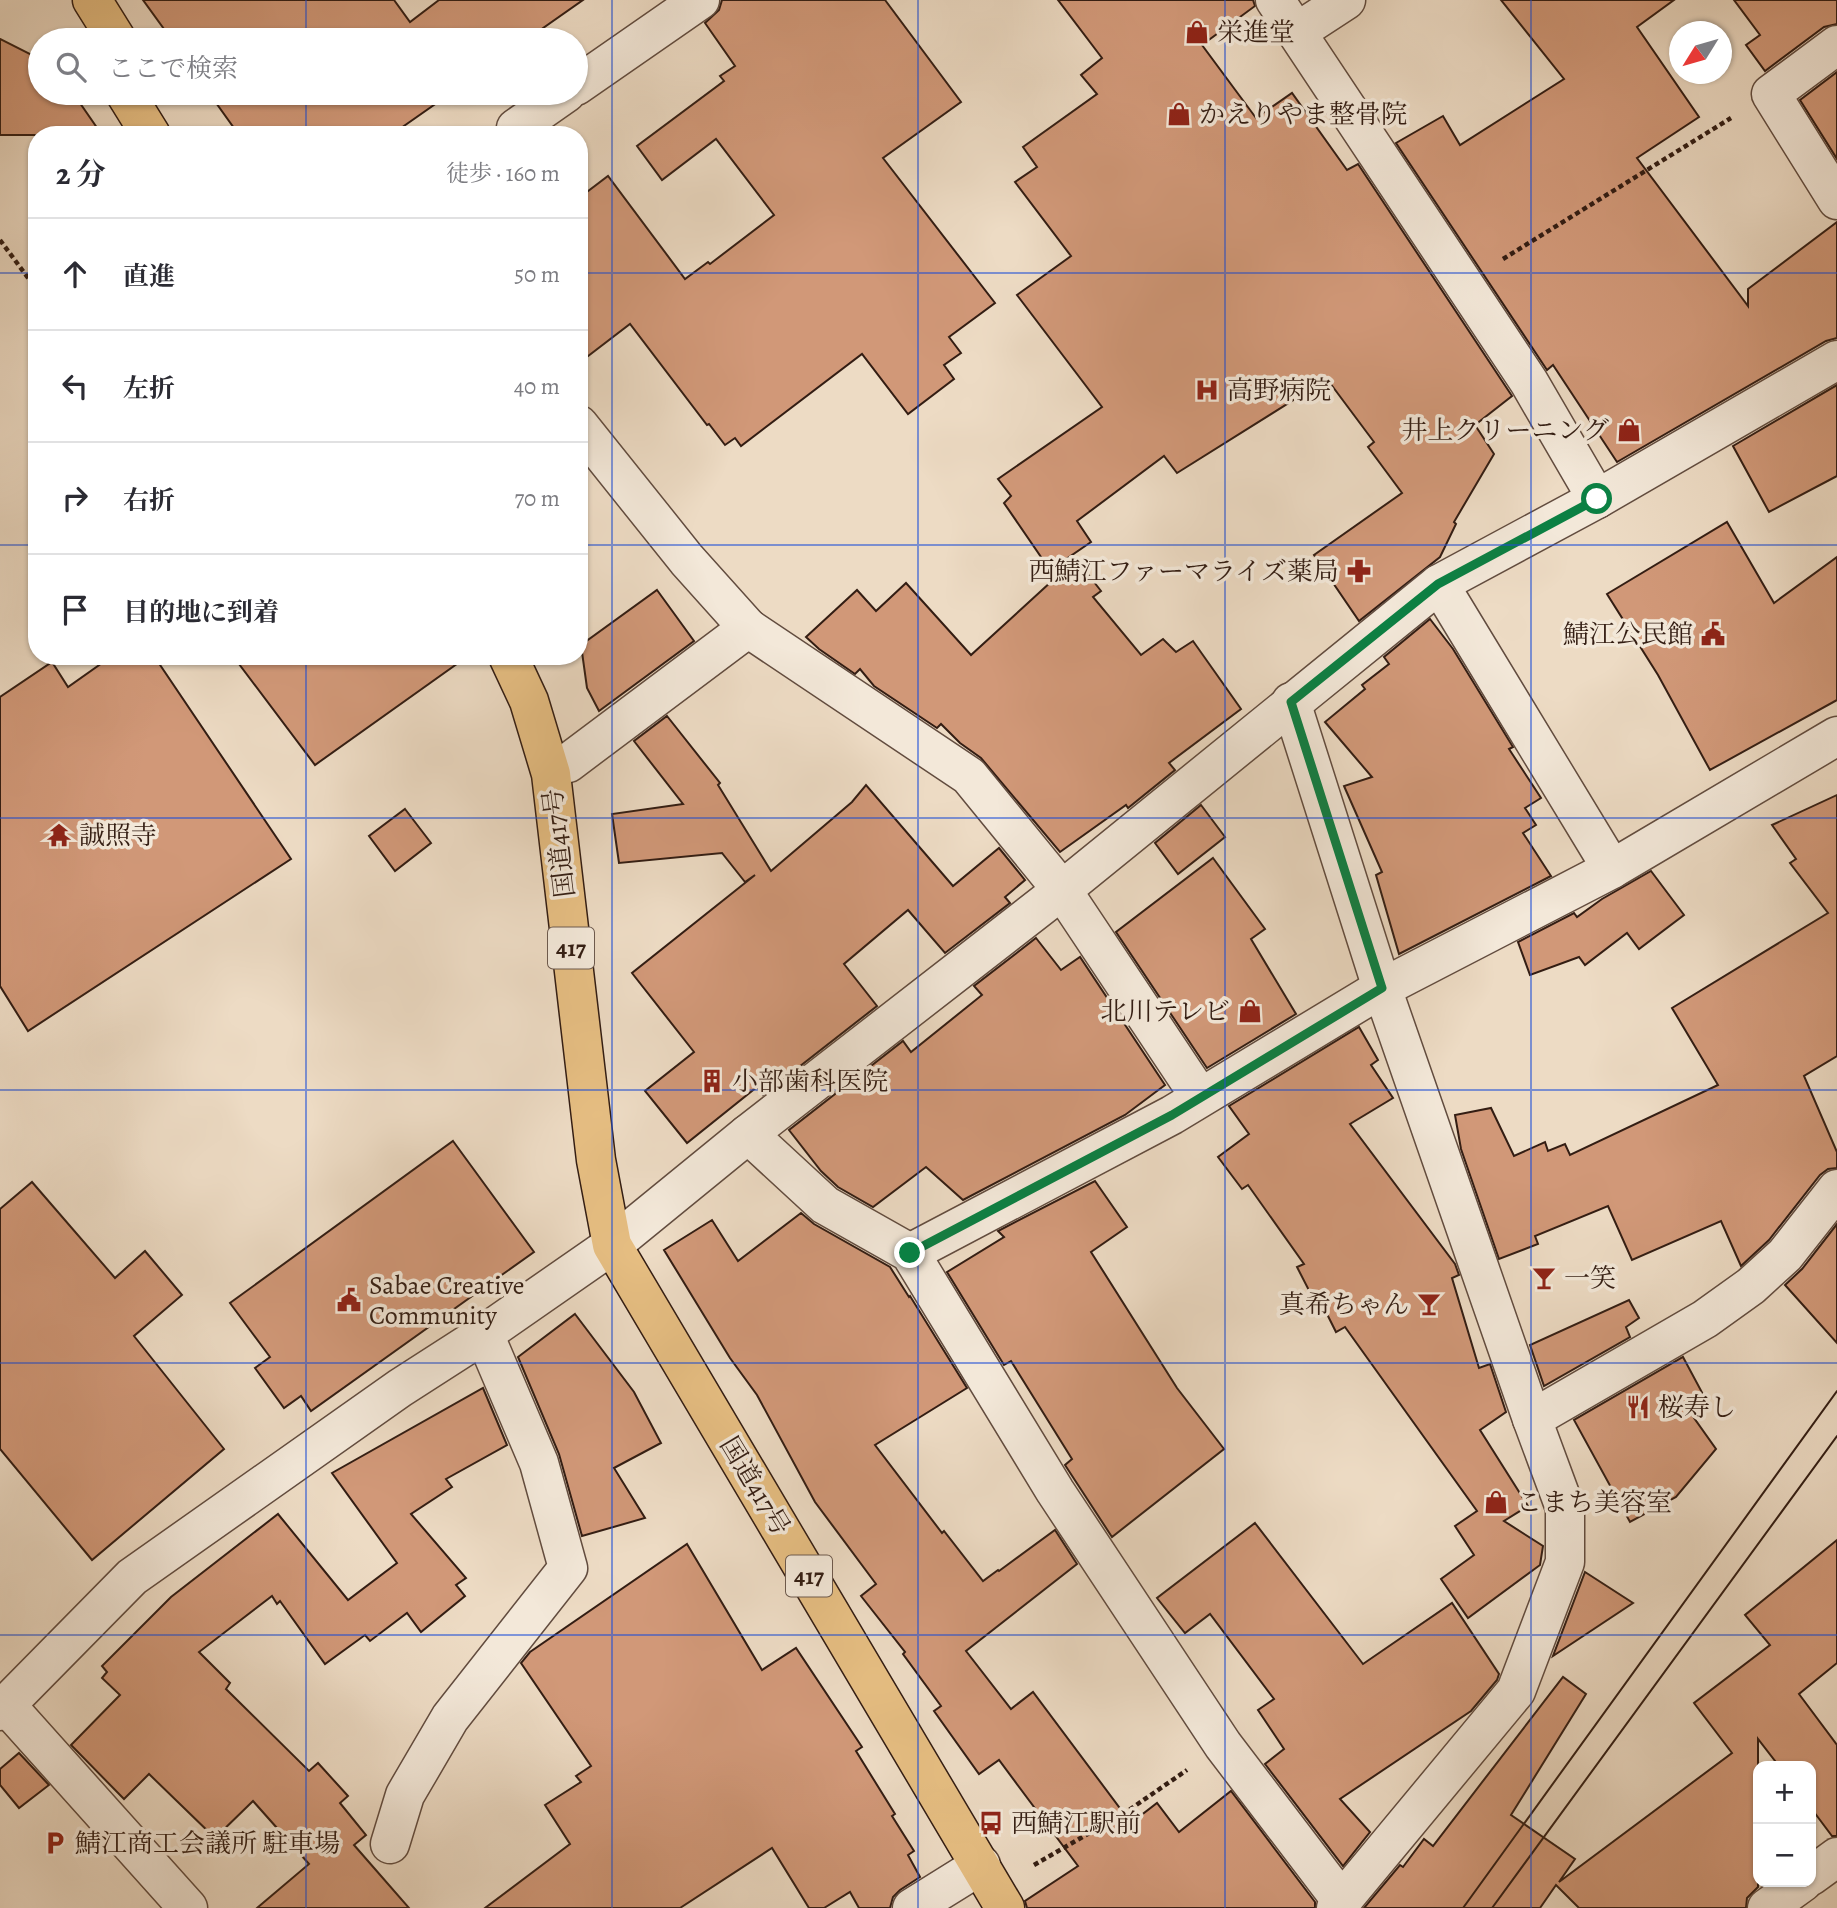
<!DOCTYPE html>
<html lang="ja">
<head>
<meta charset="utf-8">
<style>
	:root { --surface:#fff; --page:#f7f7f7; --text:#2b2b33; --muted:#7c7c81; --line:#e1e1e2 }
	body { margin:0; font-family:Alegreya,"Noto Serif JP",serif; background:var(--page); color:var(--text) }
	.controls { position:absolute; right:21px; bottom:21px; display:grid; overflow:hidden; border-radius:14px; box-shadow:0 2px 5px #0004 }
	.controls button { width:63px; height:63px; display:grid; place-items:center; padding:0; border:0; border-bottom:2px solid var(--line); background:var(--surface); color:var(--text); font:35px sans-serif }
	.compass { position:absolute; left:1669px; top:21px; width:63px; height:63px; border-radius:50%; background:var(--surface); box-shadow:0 2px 5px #0004; rotate:233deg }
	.stop { position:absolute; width:21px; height:21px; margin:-16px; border:5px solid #0b8043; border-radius:50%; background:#fff }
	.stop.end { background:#0b8043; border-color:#fff; box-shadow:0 2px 7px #0008 }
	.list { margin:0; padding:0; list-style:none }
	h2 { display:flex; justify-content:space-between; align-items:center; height:91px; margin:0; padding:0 28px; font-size:30px }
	h2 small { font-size:23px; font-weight:400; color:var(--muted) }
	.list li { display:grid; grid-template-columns:46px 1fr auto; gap:21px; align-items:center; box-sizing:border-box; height:112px; padding:0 28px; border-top:2px solid var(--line) }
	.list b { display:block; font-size:26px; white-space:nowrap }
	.list em { font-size:23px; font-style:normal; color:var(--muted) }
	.icon { flex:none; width:38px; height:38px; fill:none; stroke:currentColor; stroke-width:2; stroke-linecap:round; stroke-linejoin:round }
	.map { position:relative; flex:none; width:1837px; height:1908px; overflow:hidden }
	.search { position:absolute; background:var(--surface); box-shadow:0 2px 5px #0004; left:28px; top:28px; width:560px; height:77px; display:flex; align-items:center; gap:18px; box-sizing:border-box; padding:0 24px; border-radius:38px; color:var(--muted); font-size:26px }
	.panel { position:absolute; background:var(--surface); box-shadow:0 2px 5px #0004; left:28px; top:126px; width:560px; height:539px; border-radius:28px }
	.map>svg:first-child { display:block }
	.building { fill:#d19878; stroke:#331d13; stroke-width:2 }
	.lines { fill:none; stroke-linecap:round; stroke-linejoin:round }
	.street-casing { stroke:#624c3f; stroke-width:41 }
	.highway-casing { stroke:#331d13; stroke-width:41 }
	.path { stroke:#331d13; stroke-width:4.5; stroke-dasharray:5 3.5; stroke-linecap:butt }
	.street { stroke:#f3e8d9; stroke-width:38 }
	.highway { stroke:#e6be82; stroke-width:38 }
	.tram { stroke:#331d13; stroke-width:2 }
	.route { stroke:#0b8043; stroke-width:9 }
	.grid { fill:none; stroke:#1d4ed8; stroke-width:2; stroke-opacity:0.55 }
	.labels { text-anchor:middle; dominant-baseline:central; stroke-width:7; stroke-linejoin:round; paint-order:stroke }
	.shield { fill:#f3e8d9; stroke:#6d5a4e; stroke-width:2 }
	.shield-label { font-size:24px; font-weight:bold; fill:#331d13 }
	.poi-label { font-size:26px; fill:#331d13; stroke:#f3e8d9; text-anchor:start }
	.street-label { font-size:26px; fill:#331d13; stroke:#f3e8d9 }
</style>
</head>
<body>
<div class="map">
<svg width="1837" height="1908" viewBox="0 0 1837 1908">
	<rect width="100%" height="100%" fill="#eddbc4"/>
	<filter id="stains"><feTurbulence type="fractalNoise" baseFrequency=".00286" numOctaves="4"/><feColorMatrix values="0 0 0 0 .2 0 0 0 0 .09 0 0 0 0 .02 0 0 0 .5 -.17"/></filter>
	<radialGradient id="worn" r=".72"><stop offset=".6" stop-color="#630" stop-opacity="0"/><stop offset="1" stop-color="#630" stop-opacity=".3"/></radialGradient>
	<g class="building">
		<path d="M 143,0 L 394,0 L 410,22 L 439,0 L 583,0 L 526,40 L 172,40 Z"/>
		<path d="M 722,0 L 885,0 L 961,102 L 883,158 L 995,303 L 949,337 L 961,353 L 944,365 L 954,379 L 908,414 L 862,354 L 741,446 L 735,438 L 725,445 L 709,424 L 707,425 L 630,324 L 579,363 L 579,198 L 608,176 L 685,279 L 708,262 L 710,264 L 774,215 L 716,139 L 662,180 L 637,146 L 724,81 L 720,76 L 735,66 L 705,23 L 719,10 Z"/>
		<path d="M 1058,0 L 1253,0 L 1255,6 L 1202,45 L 1256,118 L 1292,93 L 1347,170 L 1358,164 L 1512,396 L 1475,425 L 1494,454 L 1454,522 L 1456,524 L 1440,557 L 1359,621 L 1314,555 L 1402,493 L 1368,447 L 1374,442 L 1327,379 L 1177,473 L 1164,456 L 1077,521 L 1091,542 L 1050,570 L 1004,503 L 1011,496 L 998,479 L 1102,407 L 1017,295 L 1071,256 L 1015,182 L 1037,167 L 1023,147 L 1097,94 L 1081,75 L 1102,58 Z"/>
		<path d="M 1501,0 L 1674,0 L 1637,27 L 1699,117 L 1637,158 L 1748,306 L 1748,289 L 1837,222 L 1837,338 L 1826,341 L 1617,462 L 1553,365 L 1547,370 L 1396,143 L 1443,116 L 1460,145 L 1564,79 Z"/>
		<path d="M 1734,0 L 1837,0 L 1837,24 L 1824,27 L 1765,71 L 1746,45 L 1760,35 Z"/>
		<path d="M 0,39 L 40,59 L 40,93 L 73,93 L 102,135 L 0,135 Z"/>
		<path d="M 1837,72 L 1837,159 L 1800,100 Z"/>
		<path d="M 209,93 L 451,93 L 391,135 L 239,135 Z"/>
		<path d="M 1837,385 L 1837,476 L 1769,512 L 1733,446 Z"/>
		<path d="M 1727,522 L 1774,603 L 1837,557 L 1837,700 L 1710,770 L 1658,675 L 1607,594 Z"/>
		<path d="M 1076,559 L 1101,591 L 1093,597 L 1141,655 L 1163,639 L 1176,652 L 1193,641 L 1241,709 L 1169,763 L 1175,770 L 1128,808 L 1126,805 L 1060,852 L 981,758 L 960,743 L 941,724 L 937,728 L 874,686 L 860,669 L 855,674 L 819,649 L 806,637 L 857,590 L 876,611 L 906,583 L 971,655 Z"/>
		<path d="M 657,590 L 694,641 L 599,711 L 587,688 L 581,645 Z"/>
		<path d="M 1430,619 L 1453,649 L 1513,747 L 1509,749 L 1541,798 L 1525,808 L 1536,825 L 1523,833 L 1551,876 L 1399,954 L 1376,875 L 1382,872 L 1344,786 L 1372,777 L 1325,722 L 1365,689 L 1362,685 L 1389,664 L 1384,657 Z"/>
		<path d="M 112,656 L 154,656 L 291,859 L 28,1031 L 0,986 L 0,697 L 52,662 L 68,687 Z"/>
		<path d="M 233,656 L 468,656 L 315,765 Z"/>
		<path d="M 667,716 L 720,783 L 718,785 L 771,871 L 852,802 L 866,785 L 953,886 L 999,848 L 1025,880 L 1005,897 L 1010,903 L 945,953 L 908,910 L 844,964 L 877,1006 L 763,1095 L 757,1087 L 687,1143 L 645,1091 L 694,1052 L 632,973 L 755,875 L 745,882 L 722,853 L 619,863 L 612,814 L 683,804 L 634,741 Z"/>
		<path d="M 1837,795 L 1837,1056 L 1804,1076 L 1837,1152 L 1837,1168 L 1828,1169 L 1820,1175 L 1769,1240 L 1741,1266 L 1721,1221 L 1632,1260 L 1608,1206 L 1535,1236 L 1538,1244 L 1499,1259 L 1461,1149 L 1455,1115 L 1491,1108 L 1514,1156 L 1545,1142 L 1548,1151 L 1565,1144 L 1570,1155 L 1718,1085 L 1672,1008 L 1828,913 L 1790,863 L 1796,859 L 1772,825 Z"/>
		<path d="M 1201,805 L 1225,837 L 1178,874 L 1155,843 Z"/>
		<path d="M 405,809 L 431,843 L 395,871 L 369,836 Z"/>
		<path d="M 1213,858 L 1265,929 L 1251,939 L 1296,1014 L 1207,1068 L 1116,932 Z"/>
		<path d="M 1651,871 L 1684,915 L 1639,949 L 1627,933 L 1585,965 L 1579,957 L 1530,975 L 1518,942 L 1574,913 L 1577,917 L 1602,899 Z"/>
		<path d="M 1036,938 L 1061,970 L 1080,957 L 1165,1085 L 1125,1115 L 963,1200 L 926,1167 L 873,1207 L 838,1187 L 821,1171 L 789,1130 L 903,1041 L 911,1052 L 982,995 L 974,986 Z"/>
		<path d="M 1359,1027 L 1378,1060 L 1371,1065 L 1393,1098 L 1350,1124 L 1455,1264 L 1459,1275 L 1452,1278 L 1479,1368 L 1490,1364 L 1506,1412 L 1480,1430 L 1528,1506 L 1504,1521 L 1543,1546 L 1540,1565 L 1468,1618 L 1441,1579 L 1474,1555 L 1455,1526 L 1477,1511 L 1345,1327 L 1336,1332 L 1322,1304 L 1317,1306 L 1297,1267 L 1304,1264 L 1248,1185 L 1242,1189 L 1218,1157 L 1249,1134 L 1229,1106 Z"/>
		<path d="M 453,1141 L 534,1252 L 311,1411 L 301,1396 L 284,1408 L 255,1368 L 270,1357 L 230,1303 Z"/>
		<path d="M 1095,1181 L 1127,1227 L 1091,1252 L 1177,1388 L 1224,1449 L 1112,1537 L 1065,1465 L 1072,1459 L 1011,1361 L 1004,1365 L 947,1272 L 1004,1237 L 998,1231 Z"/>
		<path d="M 32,1182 L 115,1278 L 145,1251 L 182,1295 L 134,1336 L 224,1449 L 92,1560 L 0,1449 L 0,1209 Z"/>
		<path d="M 801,1213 L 814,1224 L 890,1267 L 909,1297 L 910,1296 L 967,1388 L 875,1445 L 942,1533 L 944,1531 L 983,1581 L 998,1570 L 999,1571 L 1055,1530 L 1077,1564 L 966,1651 L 1011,1709 L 1033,1692 L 1131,1823 L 1157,1803 L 1179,1832 L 1231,1791 L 1315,1902 L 1315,1908 L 1027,1908 L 1025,1901 L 1078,1866 L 999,1760 L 979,1774 L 934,1711 L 941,1706 L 903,1654 L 905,1652 L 861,1596 L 876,1584 L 815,1502 L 757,1395 L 730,1358 L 664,1250 L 712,1220 L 738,1261 Z"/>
		<path d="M 1837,1224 L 1837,1343 L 1785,1285 L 1802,1269 Z"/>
		<path d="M 1629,1300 L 1639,1318 L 1626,1327 L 1630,1337 L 1544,1386 L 1530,1345 Z"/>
		<path d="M 575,1314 L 634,1392 L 661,1443 L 614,1468 L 645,1518 L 582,1536 L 559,1454 L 518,1357 Z"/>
		<path d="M 1683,1357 L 1705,1398 L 1687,1408 L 1716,1449 L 1676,1497 L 1630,1522 L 1574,1420 Z"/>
		<path d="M 483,1388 L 507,1445 L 446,1479 L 452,1487 L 411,1514 L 466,1578 L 456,1585 L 465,1596 L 421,1632 L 407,1613 L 370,1641 L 365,1635 L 325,1664 L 280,1601 L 277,1604 L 272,1596 L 199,1652 L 230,1683 L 226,1689 L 309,1771 L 318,1763 L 348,1796 L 340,1803 L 366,1835 L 354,1845 L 409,1908 L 257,1908 L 309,1864 L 253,1801 L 215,1838 L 149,1774 L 124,1799 L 71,1745 L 120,1695 L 102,1678 L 107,1672 L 102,1666 L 171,1597 L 278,1514 L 348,1600 L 397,1563 L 332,1473 Z"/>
		<path d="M 1255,1523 L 1363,1664 L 1452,1603 L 1499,1674 L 1497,1680 L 1471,1711 L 1340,1799 L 1370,1832 L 1343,1866 L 1265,1764 L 1284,1749 L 1258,1710 L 1274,1699 L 1210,1614 L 1185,1633 L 1157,1598 Z"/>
		<path d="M 1837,1540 L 1837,1663 L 1799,1694 L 1837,1745 L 1837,1836 L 1832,1836 L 1811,1808 L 1811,1766 L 1779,1766 L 1758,1739 L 1758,1887 L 1747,1898 L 1746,1908 L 1579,1908 L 1556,1885 L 1540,1908 L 1364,1908 L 1400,1865 L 1403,1867 L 1424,1839 L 1433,1846 L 1563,1677 L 1586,1694 L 1511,1815 L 1575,1859 L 1559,1882 L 1732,1753 L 1694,1703 L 1770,1645 L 1745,1615 Z"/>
		<path d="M 687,1544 L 762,1670 L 796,1648 L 862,1747 L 856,1751 L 895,1814 L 892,1816 L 914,1851 L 908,1855 L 920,1877 L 900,1890 L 893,1897 L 890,1908 L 859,1908 L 850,1892 L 824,1908 L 809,1908 L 772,1848 L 680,1908 L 485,1908 L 570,1844 L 545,1805 L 581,1782 L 576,1776 L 591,1766 L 521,1663 L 530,1652 Z"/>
		<path d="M 1585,1572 L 1633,1603 L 1553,1656 Z"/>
		<path d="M 19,1753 L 49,1785 L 19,1808 L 0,1785 L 0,1769 Z"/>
	</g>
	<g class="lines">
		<g class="street-casing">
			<g id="street">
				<path d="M 1275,0 L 1529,382 L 1597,499"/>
				<path d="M 1297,32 L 1346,0"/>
				<path d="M 1837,45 L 1771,94 L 1837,200"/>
				<path d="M 576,86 L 700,0"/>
				<path d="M 515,135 L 516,128 L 566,93"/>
				<path d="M 579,425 L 687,560 L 748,628"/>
				<path d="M 1439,584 L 1612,869"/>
				<path d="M 1291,702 L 1382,988 L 1532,1419 L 1565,1508 L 1565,1562 L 1516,1691 L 1336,1908"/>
				<path d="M 568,763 L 748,628 L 969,776 L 1062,890 L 1200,1097"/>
				<path d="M 748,1134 L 825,1205 L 910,1253 L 1055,1491 L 1223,1745 L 1341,1900"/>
				<path d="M 910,1253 L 1172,1115 L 1382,988 L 1612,869 L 1837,736"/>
				<path d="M 1532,1419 L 1705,1319 L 1751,1286 L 1785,1255 L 1837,1189"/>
				<path d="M 6,1705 L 188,1908"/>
				<path d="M 0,1711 L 132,1577 L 400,1388 L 484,1334 L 612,1245 L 748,1134 L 1062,890 L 1439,584 L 1597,499 L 1837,360"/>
				<path d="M 390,1844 L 405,1795 L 450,1718 L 568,1568 L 539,1463 L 484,1334"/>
				<path d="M 1811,1876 L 1837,1857"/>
				<path d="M 912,1908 L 981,1865"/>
				<path d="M 1767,1908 L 1803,1882"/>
			</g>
		</g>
		<g class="highway-casing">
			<g id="highway">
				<path d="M 92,0 L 117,40"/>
				<path d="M 125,93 L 151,135"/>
				<path d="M 508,656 L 529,701 L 551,774 L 596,1160 L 612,1245 L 1005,1908"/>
			</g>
		</g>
		<g class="path">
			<path d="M 0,240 L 37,290"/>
			<path d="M 1503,259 L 1731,118"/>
			<path d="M 1034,1865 L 1129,1810 L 1187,1770"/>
		</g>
		<use href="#street" class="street"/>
		<use href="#highway" class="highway"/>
		<g class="tram">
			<path d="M 1463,1908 L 1837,1391"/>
			<path d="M 1492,1908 L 1837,1436"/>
		</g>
	</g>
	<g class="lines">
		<path class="route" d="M 910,1253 L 1172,1115 L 1382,988 L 1291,702 L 1438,584 L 1597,499"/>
	</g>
	<path class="grid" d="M 306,0 L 306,40M 612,0 L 612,1908M 918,0 L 918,1908M 1225,0 L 1225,1908M 1531,0 L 1531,1908M 306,93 L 306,135M 0,273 L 37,273M 579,273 L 1837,273M 0,545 L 37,545M 579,545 L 1837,545M 306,656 L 306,1908M 0,818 L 1837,818M 0,1090 L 1837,1090M 0,1363 L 1837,1363M 0,1635 L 1837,1635"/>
	<defs>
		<g id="shop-bare" transform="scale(1.89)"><path d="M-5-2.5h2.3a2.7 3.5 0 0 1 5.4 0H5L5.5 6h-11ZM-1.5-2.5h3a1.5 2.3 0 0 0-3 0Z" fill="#8f2418" stroke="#f3e8d9" stroke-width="2.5" paint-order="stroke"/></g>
		<g id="hospital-bare" transform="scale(1.89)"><path d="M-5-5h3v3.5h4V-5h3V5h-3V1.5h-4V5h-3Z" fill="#8f2418" stroke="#f3e8d9" stroke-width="2.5" paint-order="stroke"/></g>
		<g id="pharmacy-bare" transform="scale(1.89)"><path d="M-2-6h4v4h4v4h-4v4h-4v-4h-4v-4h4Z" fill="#8f2418" stroke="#f3e8d9" stroke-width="2.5" paint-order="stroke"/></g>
		<g id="civic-bare" transform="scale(1.89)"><path d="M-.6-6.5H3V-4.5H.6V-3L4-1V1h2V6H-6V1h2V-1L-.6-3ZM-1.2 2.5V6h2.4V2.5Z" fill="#8f2418" stroke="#f3e8d9" stroke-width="2.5" paint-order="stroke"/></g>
		<g id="temple-bare" transform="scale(1.89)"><path d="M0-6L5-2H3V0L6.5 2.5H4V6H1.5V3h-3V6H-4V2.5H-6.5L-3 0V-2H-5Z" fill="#8f2418" stroke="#f3e8d9" stroke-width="2.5" paint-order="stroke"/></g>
		<g id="building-bare" transform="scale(1.89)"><path d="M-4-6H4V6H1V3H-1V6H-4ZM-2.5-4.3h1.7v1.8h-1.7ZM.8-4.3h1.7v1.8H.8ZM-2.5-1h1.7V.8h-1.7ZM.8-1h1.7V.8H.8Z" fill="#8f2418" stroke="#f3e8d9" stroke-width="2.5" paint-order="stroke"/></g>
		<g id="bar-bare" transform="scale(1.89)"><path d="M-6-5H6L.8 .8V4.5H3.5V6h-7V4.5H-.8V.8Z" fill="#8f2418" stroke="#f3e8d9" stroke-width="2.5" paint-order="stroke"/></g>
		<g id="restaurant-bare" transform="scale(1.89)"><path d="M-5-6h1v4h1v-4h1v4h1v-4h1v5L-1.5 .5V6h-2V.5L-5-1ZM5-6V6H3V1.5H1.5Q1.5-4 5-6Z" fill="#8f2418" stroke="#f3e8d9" stroke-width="2.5" paint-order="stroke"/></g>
		<g id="bus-bare" transform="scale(1.89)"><path d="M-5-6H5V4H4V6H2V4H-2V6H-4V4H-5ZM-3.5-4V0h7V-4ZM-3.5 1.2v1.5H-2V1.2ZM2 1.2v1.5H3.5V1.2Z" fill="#8f2418" stroke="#f3e8d9" stroke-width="2.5" paint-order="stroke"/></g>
		<g id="parking-bare" transform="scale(1.89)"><path d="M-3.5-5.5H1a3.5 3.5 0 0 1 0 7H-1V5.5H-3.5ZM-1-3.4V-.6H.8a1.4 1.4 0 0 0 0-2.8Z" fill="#8f2418" stroke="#f3e8d9" stroke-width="2.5" paint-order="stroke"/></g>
	</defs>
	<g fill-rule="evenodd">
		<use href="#shop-bare" x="1197" y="32"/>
		<use href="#shop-bare" x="1179" y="114"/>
		<use href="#hospital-bare" x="1207" y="390"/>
		<use href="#shop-bare" x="1629" y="430"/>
		<use href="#pharmacy-bare" x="1359" y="571"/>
		<use href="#civic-bare" x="1713" y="634"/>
		<use href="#temple-bare" x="59" y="835"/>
		<use href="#shop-bare" x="1250" y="1011"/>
		<use href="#building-bare" x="712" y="1081"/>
		<use href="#bar-bare" x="1544" y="1278"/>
		<use href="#civic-bare" x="349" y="1300"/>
		<use href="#bar-bare" x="1429" y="1304"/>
		<use href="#restaurant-bare" x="1638" y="1407"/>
		<use href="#shop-bare" x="1496" y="1502"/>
		<use href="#bus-bare" x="991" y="1823"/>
		<use href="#parking-bare" x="55" y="1843"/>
	</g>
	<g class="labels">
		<g class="shield">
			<rect x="548" y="927.5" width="46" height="41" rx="5"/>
			<rect x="786" y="1555.5" width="46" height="41" rx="5"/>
		</g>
		<g class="shield-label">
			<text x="571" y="948">417</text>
			<text x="809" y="1576">417</text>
		</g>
		<g class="poi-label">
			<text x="1217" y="32">栄進堂</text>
			<text x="1199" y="114">かえりやま整骨院</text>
			<text x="1227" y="390">高野病院</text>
			<text x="1609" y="430" text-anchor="end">井上クリーニング</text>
			<text x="1339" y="571" text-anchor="end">西鯖江ファーマライズ薬局</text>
			<text x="1693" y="634" text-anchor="end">鯖江公民館</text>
			<text x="79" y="835">誠照寺</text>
			<text x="1230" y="1011" text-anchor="end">北川テレビ</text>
			<text x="732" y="1081">小部歯科医院</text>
			<text x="1564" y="1278">一笑</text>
			<text x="369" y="1285">Sabae Creative<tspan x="369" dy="30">Community</tspan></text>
			<text x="1409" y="1304" text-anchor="end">真希ちゃん</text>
			<text x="1658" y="1407">桜寿し</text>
			<text x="1516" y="1502">こまち美容室</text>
			<text x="1011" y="1823">西鯖江駅前</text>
			<text x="75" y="1843">鯖江商工会議所 駐車場</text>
		</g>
		<g class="street-label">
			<text transform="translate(559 843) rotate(-97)">国道417号</text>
			<text transform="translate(755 1486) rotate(59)">国道417号</text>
		</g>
	</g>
	<rect width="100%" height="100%" filter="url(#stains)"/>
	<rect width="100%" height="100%" fill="url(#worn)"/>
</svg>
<div class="controls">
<button>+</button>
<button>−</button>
</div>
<svg class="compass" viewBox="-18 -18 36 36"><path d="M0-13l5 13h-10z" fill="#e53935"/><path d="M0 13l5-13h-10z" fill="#7c7c81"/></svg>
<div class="stop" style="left:1597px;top:499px"></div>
<div class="stop end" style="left:910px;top:1253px"></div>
<div class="search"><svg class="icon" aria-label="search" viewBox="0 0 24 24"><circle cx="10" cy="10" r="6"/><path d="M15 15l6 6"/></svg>ここで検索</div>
<section class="panel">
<h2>2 分<small>徒歩 · 160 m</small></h2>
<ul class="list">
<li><svg class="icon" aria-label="ahead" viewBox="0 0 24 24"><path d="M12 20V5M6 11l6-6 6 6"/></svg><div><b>直進</b></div><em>50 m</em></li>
<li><svg class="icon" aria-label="left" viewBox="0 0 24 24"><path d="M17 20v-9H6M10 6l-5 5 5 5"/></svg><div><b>左折</b></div><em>40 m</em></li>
<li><svg class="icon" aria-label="right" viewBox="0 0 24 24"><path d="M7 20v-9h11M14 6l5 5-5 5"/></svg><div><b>右折</b></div><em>70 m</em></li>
<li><svg class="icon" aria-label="arrive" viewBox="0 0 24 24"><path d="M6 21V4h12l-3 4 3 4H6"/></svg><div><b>目的地に到着</b></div></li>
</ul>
</section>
</div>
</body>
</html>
